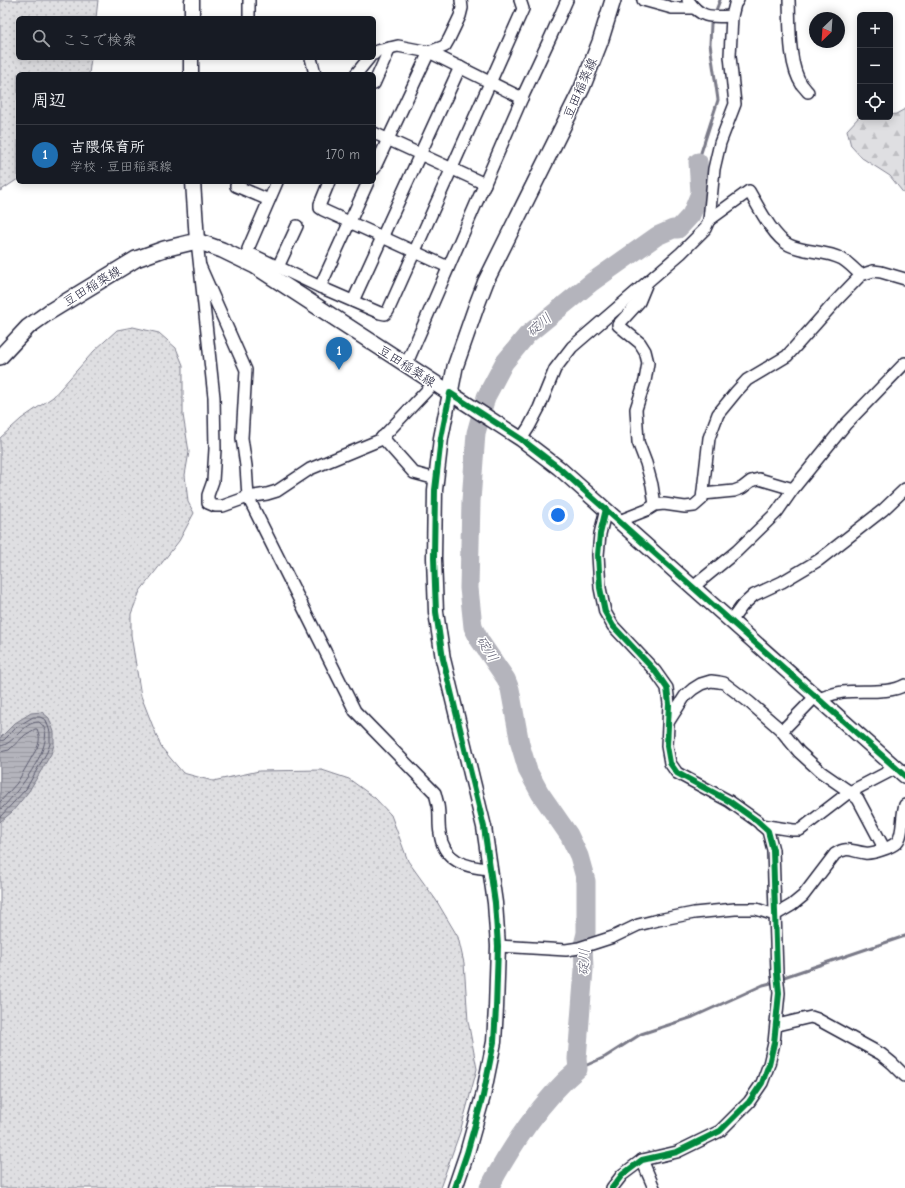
<!DOCTYPE html>
<html lang="ja">
<head>
<meta charset="utf-8">
<style>
	:root { --surface:#171b24; --page:#242831; --text:#f1f3f6; --muted:#9ea1a6; --line:#363941; --accent:#1f6fb2 }
	body { margin:0; font-family:"Comic Neue","Klee One",sans-serif; background:var(--page); color:var(--text) }
	.controls { position:absolute; right:12px; top:12px; display:grid; overflow:hidden; border-radius:6px; box-shadow:0 2px 10px #0003 }
	.controls button { width:36px; height:36px; display:grid; place-items:center; padding:0; border:0; border-bottom:1px solid var(--line); background:var(--surface); color:var(--text); font:20px sans-serif }
	.compass { position:absolute; left:809px; top:12px; width:36px; height:36px; border-radius:50%; background:var(--surface); box-shadow:0 2px 10px #0003; rotate:205deg }
	.you { position:absolute; left:558px; top:515px; width:14px; height:14px; margin:-10px; border:3px solid #fff; border-radius:50%; background:#1a73e8; box-shadow:0 0 0 6px #1a73e833 }
	.badge { display:grid; place-items:center; width:26px; height:26px; border-radius:50%; background:var(--accent); color:#fff; font-size:13px; font-weight:700 }
	.pin { position:absolute; translate:-50% -33px; filter:drop-shadow(0 1px 2px #0008) }
	.pin::after { content:''; position:absolute; top:21px; width:14px; height:12px; background:inherit; clip-path:polygon(0 0,100% 0,50% 100%) }
	.list { margin:0; padding:0; list-style:none }
	h2 { display:flex; justify-content:space-between; align-items:center; height:52px; margin:0; padding:0 16px; font-size:17px }
	h2 small { font-size:13px; font-weight:400; color:var(--muted) }
	.list li { display:grid; grid-template-columns:26px 1fr auto; gap:12px; align-items:center; box-sizing:border-box; height:60px; padding:0 16px; border-top:1px solid var(--line) }
	.list b { display:block; font-size:15px; white-space:nowrap }
	.list p { margin:0; font-size:13px; white-space:nowrap; color:var(--muted) }
	.list em { font-size:13px; font-style:normal; color:var(--muted) }
	.icon { flex:none; width:22px; height:22px; fill:none; stroke:currentColor; stroke-width:2; stroke-linecap:round; stroke-linejoin:round }
	.map { position:relative; flex:none; width:905px; height:1188px; overflow:hidden }
	.search { position:absolute; background:var(--surface); box-shadow:0 2px 10px #0003; left:16px; top:16px; width:360px; height:44px; display:flex; align-items:center; gap:10px; box-sizing:border-box; padding:0 14px; border-radius:6px; color:var(--muted); font-size:15px }
	.panel { position:absolute; background:var(--surface); box-shadow:0 2px 10px #0003; left:16px; top:72px; width:360px; height:112px; border-radius:6px }
	.map>svg:first-child { display:block }
	.grass { fill:url(#grass-dots); stroke:#80808e }
	.forest { fill:url(#forest-firs); stroke:#80808e }
	.water { fill:url(#water-rules); stroke:#7a7a88 }
	.lines { fill:none; stroke-linecap:round; stroke-linejoin:round }
	.shore { stroke:#5c5c6f; stroke-width:1 }
	.stream { stroke:#7a7a88; stroke-width:3 }
	.river { stroke:#b4b4bc; stroke-width:19 }
	.minor-casing { stroke:#22223b; stroke-width:14 }
	.tertiary-casing { stroke:#22223b; stroke-width:17 }
	.secondary-casing { stroke:#22223b; stroke-width:18 }
	.minor { stroke:#fff; stroke-width:11 }
	.tertiary { stroke:#fff; stroke-width:14 }
	.secondary { stroke:#fff; stroke-width:15 }
	.cycleway-casing { stroke:#fff; stroke-width:8 }
	.cycleway { stroke:#00873e; stroke-width:6 }
	.labels { text-anchor:middle; dominant-baseline:central; stroke-width:3; stroke-linejoin:round; paint-order:stroke }
	.street-label { font-size:13px; fill:#22223b; stroke:#fff }
	.water-label { font-size:14px; font-style:italic; fill:#5c5c6f; stroke:#fff }
</style>
</head>
<body>
<div class="map">
<svg width="905" height="1188" viewBox="0 0 905 1188">
	<defs>
		<pattern id="grass-dots" width="8" height="8" patternUnits="userSpaceOnUse"><rect width="8" height="8" fill="#dfdfe2"/><path d="M2 2h.1M6 6h.1" fill="none" stroke="#bfbfc3" stroke-width="1.8" stroke-linecap="round"/></pattern>
		<pattern id="forest-firs" width="22" height="20" patternUnits="userSpaceOnUse"><rect width="22" height="20" fill="#dfdfe2"/><path d="M5 1l3.5 6h-7zM16 11l3.5 6h-7z" fill="#bfbfc3"/></pattern>
		<pattern id="water-rules" width="6" height="5" patternUnits="userSpaceOnUse"><rect width="6" height="5" fill="#b4b4bc"/><path d="M0 2.5h6" fill="none" stroke="#9a9aa2"/></pattern>
	</defs>
	<rect width="100%" height="100%" fill="#fff"/>
	<filter id="ink" filterUnits="userSpaceOnUse"><feTurbulence type="fractalNoise" baseFrequency=".025" numOctaves="2"/><feDisplacementMap in="SourceGraphic" scale="8" xChannelSelector="R" yChannelSelector="G"/><feConvolveMatrix kernelMatrix="1 2 1 2 8 2 1 2 1" color-interpolation-filters="sRGB"/></filter>
	<g filter="url(#ink)">
		<g class="grass">
			<path d="M 0,0 L 98,0 L 96,18 L 18,18 L 18,58 L 91,58 L 89,74 L 18,74 L 18,179 L 0,191 Z"/>
			<path d="M 133,327 L 159,333 L 176,348 L 183,365 L 183,415 L 189,452 L 185,475 L 188,502 L 194,513 L 179,541 L 140,591 L 131,614 L 131,635 L 141,696 L 161,747 L 183,773 L 213,781 L 259,771 L 322,770 L 349,779 L 375,798 L 391,815 L 408,861 L 436,900 L 458,937 L 464,963 L 468,1021 L 477,1069 L 460,1132 L 440,1188 L 0,1188 L 0,438 L 21,419 L 53,397 L 94,351 L 117,330 Z"/>
		</g>
		<path class="forest" d="M 905,109 L 905,195 L 890,176 L 862,158 L 851,146 L 847,130 L 859,117 L 890,117 L 890,115 L 896,114 Z"/>
		<path class="water" d="M 42,712 L 49,718 L 54,732 L 54,745 L 51,754 L 29,791 L 12,812 L 0,822 L 0,738 L 15,723 L 31,713 Z"/>
		<g class="lines">
			<g class="shore">
				<path d="M 0,741 L 4,740 L 18,726 L 33,717 L 40,717 L 46,720 L 50,732 L 50,744 L 47,752 L 26,789 L 0,817"/>
				<path d="M 0,746 C 14,745 22,722 39,722 C 63,738 14,797 0,810"/>
				<path d="M 0,752 L 9,750 L 25,735 L 35,729 L 37,729 C 40,736 40,741 37,748 L 17,783 L 0,802"/>
			</g>
			<g class="stream">
				<path d="M 715,13 L 720,0"/>
				<path d="M 698,162 L 718,100 L 710,44 L 711,24 L 713,19"/>
				<path d="M 780,980 L 784,977 L 905,936"/>
				<path d="M 578,1069 L 605,1057 L 641,1034 L 693,1017 L 763,985 L 775,982"/>
			</g>
			<path class="river" d="M 489,1188 C 510,1148 543,1098 578,1069 L 577,1059 L 584,969 L 583,945 L 586,933 L 586,881 L 579,856 L 569,835 L 540,793 L 528,771 L 520,744 L 510,689 L 506,679 L 480,641 L 473,627 L 469,588 L 471,501 L 476,433 L 486,397 L 504,363 L 527,335 L 592,282 L 657,236 L 673,229 L 678,229 L 691,215 L 700,193 L 698,162"/>
			<g class="minor-casing">
				<g id="minor">
					<path d="M 249,0 L 249,18"/>
					<path d="M 643,0 L 672,8 L 694,8"/>
					<path d="M 688,0 C 701,19 711,17 732,16"/>
					<path d="M 789,0 C 790,24 788,65 802,85 C 804,87 806,90 808,92"/>
					<path d="M 374,54 L 377,51 L 398,46 L 429,52 L 522,98"/>
					<path d="M 311,58 L 315,74"/>
					<path d="M 356,74 L 369,58"/>
					<path d="M 374,84 L 390,48"/>
					<path d="M 374,133 L 485,184"/>
					<path d="M 374,169 L 429,52 L 445,46 L 449,39 L 460,16 L 462,8 L 461,0"/>
					<path d="M 238,182 L 236,186 L 269,200"/>
					<path d="M 329,182 L 320,204 L 320,208 L 323,210 L 448,267"/>
					<path d="M 709,220 L 749,191 C 758,206 773,237 789,245 C 805,253 826,250 842,259 C 849,263 855,270 861,275"/>
					<path d="M 197,241 L 214,397 L 215,449 L 213,481 L 208,495 L 208,503 L 215,506 L 223,506 L 248,497 L 267,494 L 277,491 L 310,469 L 380,440 L 434,383"/>
					<path d="M 249,253 L 248,249 L 277,182"/>
					<path d="M 243,260 L 249,253 L 320,287 L 380,313 L 385,314 L 388,311 L 523,9 L 520,0"/>
					<path d="M 200,266 L 246,370 L 242,438 L 246,466 L 248,497 L 355,711 L 435,793 C 436,797 437,801 438,805 C 440,815 438,824 440,833 C 443,861 466,868 491,869"/>
					<path d="M 278,267 L 297,226"/>
					<path d="M 646,285 L 639,302 L 618,325 L 640,343 L 645,351 L 648,363 L 645,381 L 636,409 L 638,442 L 646,463 L 652,485 L 655,505"/>
					<path d="M 320,287 L 368,182"/>
					<path d="M 353,301 L 460,67"/>
					<path d="M 406,365 L 522,98 L 551,36 L 567,0"/>
					<path d="M 382,437 L 414,473 L 436,479"/>
					<path d="M 521,439 L 529,427 L 539,408 L 555,369 L 572,347 L 681,253 L 705,229 L 709,220 L 714,169 L 720,143 L 735,104 L 730,56 L 732,16 L 735,4 L 738,0"/>
					<path d="M 703,494 L 734,491 L 742,488 L 751,481 L 759,479 L 793,489"/>
					<path d="M 606,509 L 600,534 L 598,555 L 600,588 L 605,612 L 613,626 L 655,671 L 667,688 L 669,704 L 667,746 L 670,763 L 677,773 L 729,801 L 757,821 L 768,831 L 773,850 L 777,973 L 779,993 L 774,1043 L 769,1064 L 762,1083 L 749,1102 L 720,1131 L 677,1152 L 642,1160 L 622,1175 L 612,1188"/>
					<path d="M 619,521 L 647,510 L 655,505 L 664,504 L 685,507 L 694,506 L 702,499 L 709,438 L 718,414 L 736,392 L 747,380 L 787,356 L 835,302 L 861,275 L 873,271 L 881,272 L 905,279"/>
					<path d="M 693,587 L 737,551 L 777,512 L 793,489 L 845,425 L 905,363"/>
					<path d="M 731,621 L 742,606 L 754,595 L 782,582 L 819,560 L 883,510 L 905,489"/>
					<path d="M 819,699 C 827,696 834,693 843,692 C 861,690 890,694 905,685"/>
					<path d="M 669,721 L 685,696 L 693,689 L 701,684 L 711,681 L 719,682 L 724,683 L 749,702 L 780,729 L 799,752 L 821,772 L 850,792 L 858,799 L 884,848"/>
					<path d="M 782,731 L 816,696"/>
					<path d="M 761,825 L 793,830 L 800,830 L 848,793 L 896,768"/>
					<path d="M 498,946 L 566,950 L 579,948 L 613,937 L 638,925 L 658,920 L 694,913 L 735,909 L 756,909 L 775,915 L 792,905 L 803,896 L 835,854 C 847,846 851,851 865,853 C 872,854 891,848 897,842 C 904,834 901,816 905,805"/>
					<path d="M 777,1025 L 811,1017 L 817,1019 L 881,1054 L 892,1063 L 905,1076"/>
					<path d="M 642,1160 L 654,1188"/>
				</g>
			</g>
			<g class="tertiary-casing">
				<g id="tertiary">
					<path d="M 192,18 L 192,0"/>
					<path d="M 191,74 L 191,58"/>
					<path d="M 193,182 L 197,241"/>
					<path d="M 455,1188 L 467,1153 L 483,1096 L 494,1042 L 496,1008 L 498,946 L 495,903 L 484,827 L 443,659 L 436,612 L 434,558 L 435,490 L 441,438 L 450,393 L 521,439 L 559,468 L 905,776"/>
				</g>
			</g>
			<g class="secondary-casing">
				<path id="secondary" d="M 0,357 L 28,327 L 49,312 L 136,259 L 164,249 L 197,241 L 222,250 L 255,266 L 450,393 L 455,367 L 476,307 L 486,281 L 582,88 L 600,42 L 613,0"/>
			</g>
			<use href="#minor" class="minor"/>
			<use href="#tertiary" class="tertiary"/>
			<use href="#secondary" class="secondary"/>
			<g class="cycleway-casing">
				<g id="cycleway">
					<path d="M 606,509 L 600,534 L 598,555 L 600,588 L 605,612 L 613,626 L 655,671 L 667,688 L 669,704 L 667,746 L 670,763 L 677,773 L 729,801 L 757,821 L 768,831 L 773,850 L 777,973 L 779,993 L 774,1043 L 769,1064 L 762,1083 L 749,1102 L 720,1131 L 677,1152 L 642,1160 L 622,1175 L 612,1188"/>
					<path d="M 455,1188 L 467,1153 L 483,1096 L 494,1042 L 496,1008 L 498,946 L 495,903 L 484,827 L 443,659 L 436,612 L 434,558 L 435,490 L 441,438 L 450,393 L 521,439 L 559,468 L 905,776"/>
				</g>
			</g>
			<use href="#cycleway" class="cycleway"/>
		</g>
	</g>
	<g class="labels">
		<g class="street-label">
			<text transform="translate(580 88) rotate(-66)">豆田稲築線</text>
			<text transform="translate(92 286) rotate(-31)">豆田稲築線</text>
			<text transform="translate(407 366) rotate(33)">豆田稲築線</text>
		</g>
		<g class="water-label">
			<text transform="translate(539 325) rotate(-41)">碇川</text>
			<text transform="translate(487 649) rotate(59)">碇川</text>
			<text transform="translate(584 962) rotate(-88)">碇川</text>
		</g>
	</g>
</svg>
<div class="controls">
<button>+</button>
<button>−</button>
<button><svg class="icon" aria-label="locate" viewBox="0 0 24 24"><circle cx="12" cy="12" r="6"/><path d="M12 2v4M12 18v4M2 12h4M18 12h4"/></svg></button>
</div>
<svg class="compass" viewBox="-18 -18 36 36"><path d="M0-13l5 13h-10z" fill="#e53935"/><path d="M0 13l5-13h-10z" fill="#9ea1a6"/></svg>
<div class="you"></div>
<div class="pin badge" style="left:339px;top:370px">1</div>
<div class="search"><svg class="icon" aria-label="search" viewBox="0 0 24 24"><circle cx="10" cy="10" r="6"/><path d="M15 15l6 6"/></svg>ここで検索</div>
<section class="panel">
<h2>周辺<small></small></h2>
<ul class="list">
<li><span class="badge">1</span><div><b>吉隈保育所</b><p>学校 · 豆田稲築線</p></div><em>170 m</em></li>
</ul>
</section>
</div>
</body>
</html>
